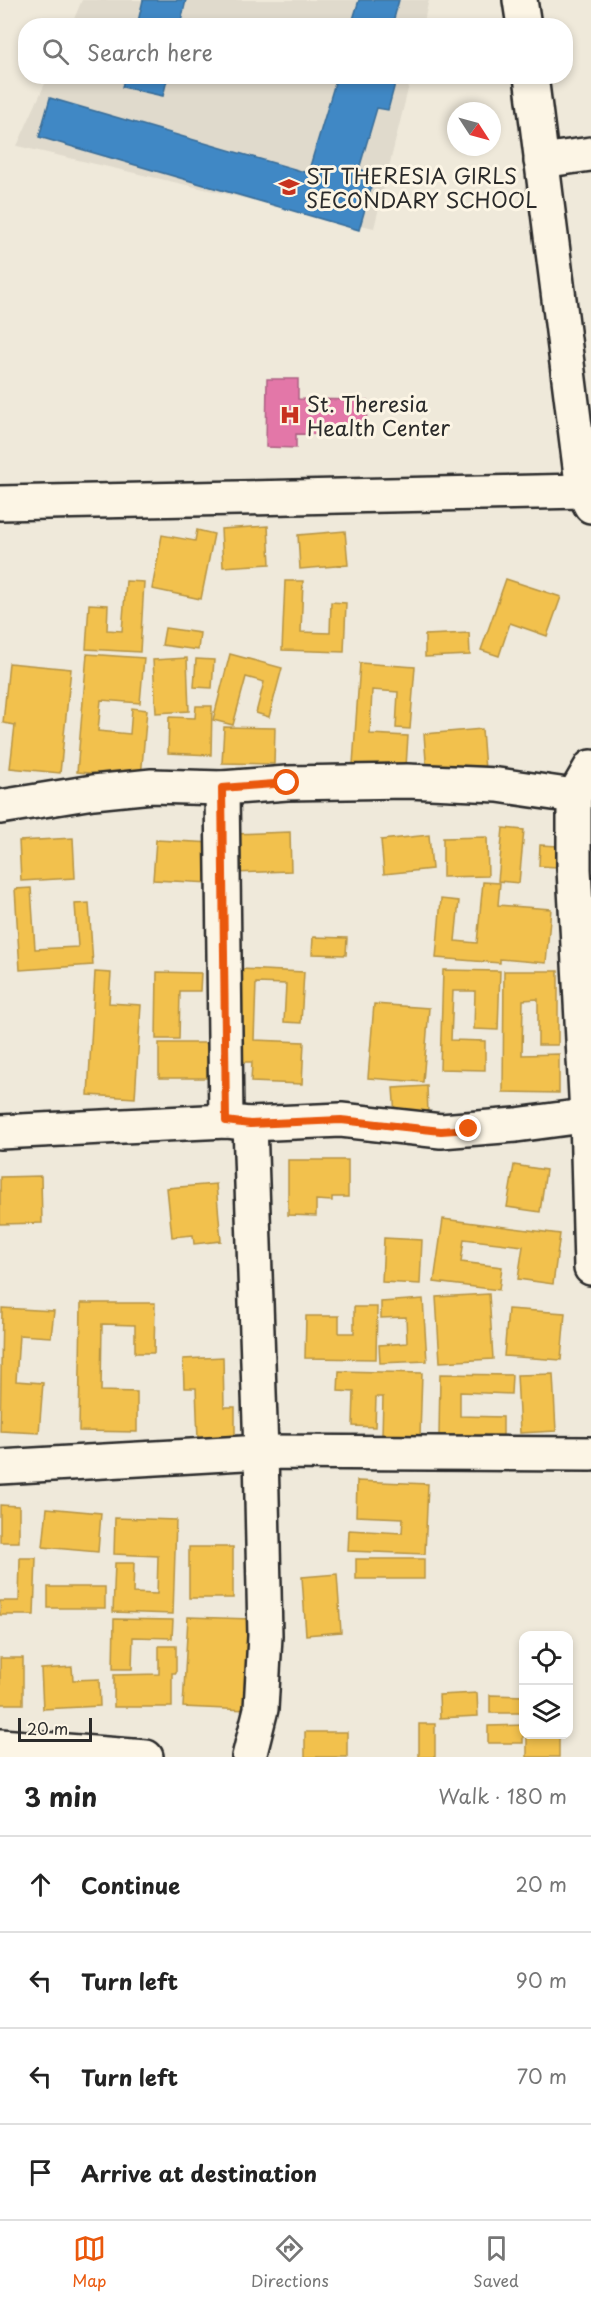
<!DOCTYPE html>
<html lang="en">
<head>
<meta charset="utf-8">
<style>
	:root { --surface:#fff; --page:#f2f2f2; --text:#222; --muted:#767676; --line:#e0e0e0; --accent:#ea580c }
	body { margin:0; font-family:"Playpen Sans",sans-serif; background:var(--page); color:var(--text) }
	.controls { position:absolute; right:18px; bottom:18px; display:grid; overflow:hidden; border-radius:12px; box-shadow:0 3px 9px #0003 }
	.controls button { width:54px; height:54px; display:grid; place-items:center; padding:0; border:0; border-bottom:2px solid var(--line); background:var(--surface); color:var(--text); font:30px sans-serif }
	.compass { position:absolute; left:447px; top:102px; width:54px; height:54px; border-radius:50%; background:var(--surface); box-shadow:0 3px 9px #0003; rotate:126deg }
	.scale { position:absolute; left:18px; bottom:15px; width:74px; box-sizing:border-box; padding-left:6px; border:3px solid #2b2b2b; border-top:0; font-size:16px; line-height:21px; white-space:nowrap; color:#2b2b2b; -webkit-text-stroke:4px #fcf5e5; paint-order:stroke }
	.stop { position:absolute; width:18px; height:18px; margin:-14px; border:4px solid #ea580c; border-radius:50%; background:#fff }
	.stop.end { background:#ea580c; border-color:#fff; box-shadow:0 2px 6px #0008 }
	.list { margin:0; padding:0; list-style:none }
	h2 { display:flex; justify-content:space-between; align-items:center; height:78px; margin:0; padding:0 24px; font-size:26px }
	h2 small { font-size:20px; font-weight:400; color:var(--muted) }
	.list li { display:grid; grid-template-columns:39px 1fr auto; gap:18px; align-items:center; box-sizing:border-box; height:96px; padding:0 24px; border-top:2px solid var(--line) }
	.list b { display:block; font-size:22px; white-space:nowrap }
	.list em { font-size:20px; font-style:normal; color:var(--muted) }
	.icon { flex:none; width:33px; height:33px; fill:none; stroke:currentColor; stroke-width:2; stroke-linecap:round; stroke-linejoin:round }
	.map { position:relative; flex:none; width:591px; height:1757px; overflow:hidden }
	.search { position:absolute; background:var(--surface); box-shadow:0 3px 9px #0003; left:18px; right:18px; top:18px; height:66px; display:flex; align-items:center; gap:15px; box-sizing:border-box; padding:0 21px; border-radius:24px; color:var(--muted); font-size:22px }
	.sheet { height:462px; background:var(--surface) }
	nav { display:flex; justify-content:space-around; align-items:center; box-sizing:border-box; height:84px; border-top:2px solid var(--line); background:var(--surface); font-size:16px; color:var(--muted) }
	nav a { display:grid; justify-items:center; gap:3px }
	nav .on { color:var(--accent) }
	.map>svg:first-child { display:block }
	.built { fill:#e0dacc }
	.homes { fill:#f2c14e; stroke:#b69444; stroke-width:1.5 }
	.schools { fill:#3f88c5; stroke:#396c97; stroke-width:1.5 }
	.health { fill:#e377a8; stroke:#ac6082; stroke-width:1.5 }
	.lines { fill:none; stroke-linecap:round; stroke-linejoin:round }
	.minor-casing { stroke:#2b2b2b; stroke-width:38 }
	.minor { stroke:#fcf5e5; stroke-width:33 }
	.route { stroke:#ea580c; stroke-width:8 }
	.labels { text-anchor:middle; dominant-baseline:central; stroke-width:6; stroke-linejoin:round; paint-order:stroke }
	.poi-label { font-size:21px; fill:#2b2b2b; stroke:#fcf5e5; text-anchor:start }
</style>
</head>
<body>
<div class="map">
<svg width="591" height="1757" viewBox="0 0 591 1757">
	<rect width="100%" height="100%" fill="#efe9da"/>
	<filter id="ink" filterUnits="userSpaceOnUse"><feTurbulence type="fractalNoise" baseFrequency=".0167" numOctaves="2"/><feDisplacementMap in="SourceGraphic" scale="12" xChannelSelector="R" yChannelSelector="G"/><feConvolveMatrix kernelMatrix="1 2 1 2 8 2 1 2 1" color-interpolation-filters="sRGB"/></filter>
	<g filter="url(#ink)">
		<g class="built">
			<path d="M 82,0 L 429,0 L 423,25 L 71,26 Z"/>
			<path d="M 48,77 L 411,77 L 374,228 L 17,146 Z"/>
		</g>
		<g class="homes">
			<path d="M 268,526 L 270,564 L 223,567 L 221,529 Z"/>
			<path d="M 197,530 L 214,534 L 201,599 L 152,589 L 162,535 L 195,541 Z"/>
			<path d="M 345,531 L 348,565 L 300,569 L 298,535 Z"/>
			<path d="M 506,579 L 561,597 L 547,636 L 510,623 L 499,656 L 481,650 Z"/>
			<path d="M 126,581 L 144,582 L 140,652 L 86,649 L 89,604 L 108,605 L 107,630 L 122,631 Z"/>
			<path d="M 285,581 L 303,581 L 301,632 L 330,633 L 331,602 L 346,603 L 344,652 L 282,650 Z"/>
			<path d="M 165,628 L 200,633 L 198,650 L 162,645 Z"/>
			<path d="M 469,633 L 470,655 L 425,657 L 425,635 Z"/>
			<path d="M 87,654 L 144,658 L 140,703 L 101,700 L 98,731 L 130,734 L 132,708 L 147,710 L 141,777 L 77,772 Z"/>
			<path d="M 230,654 L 282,668 L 269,717 L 256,713 L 264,682 L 246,677 L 233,725 L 213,720 Z"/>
			<path d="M 187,658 L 189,711 L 156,713 L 153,660 Z"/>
			<path d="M 196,659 L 214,660 L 212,688 L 194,687 Z"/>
			<path d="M 9,663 L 71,669 L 60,773 L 10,768 L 15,725 L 3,723 Z"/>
			<path d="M 360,663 L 415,667 L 410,729 L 396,728 L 398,692 L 372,690 L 370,734 L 408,736 L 406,767 L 353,764 Z"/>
			<path d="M 196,706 L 212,706 L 211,755 L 168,753 L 169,717 L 195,718 Z"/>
			<path d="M 224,727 L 275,728 L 274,764 L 222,763 Z"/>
			<path d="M 482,729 L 485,770 L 427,774 L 424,734 Z"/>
			<path d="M 503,828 L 524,830 L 519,883 L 498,881 Z"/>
			<path d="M 290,832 L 291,871 L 233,873 L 233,834 Z"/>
			<path d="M 429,835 L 432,869 L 384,874 L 381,840 Z"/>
			<path d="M 487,837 L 488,876 L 443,877 L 443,838 Z"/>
			<path d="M 73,838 L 75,878 L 21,881 L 19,841 Z"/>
			<path d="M 156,840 L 214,843 L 211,883 L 153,880 Z"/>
			<path d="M 540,845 L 558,846 L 557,867 L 539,866 Z"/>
			<path d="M 483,882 L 500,883 L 498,905 L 551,909 L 546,963 L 500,959 L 500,963 L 436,958 L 441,899 L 459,901 L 455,941 L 477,943 Z"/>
			<path d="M 31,888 L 35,949 L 78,947 L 75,904 L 89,903 L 93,965 L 20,970 L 15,889 Z"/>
			<path d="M 313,937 L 347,938 L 346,955 L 312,954 Z"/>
			<path d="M 240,969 L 304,972 L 301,1023 L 284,1022 L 286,984 L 256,983 L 254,1040 L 304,1042 L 302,1084 L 251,1082 L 252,1062 L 235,1062 Z"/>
			<path d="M 443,970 L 500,971 L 498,1030 L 474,1029 L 475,991 L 453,991 L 451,1040 L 485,1041 L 485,1070 L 440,1069 Z"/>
			<path d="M 504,971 L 558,971 L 558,1045 L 538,1045 L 538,999 L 523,1000 L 522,1055 L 559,1054 L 559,1093 L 503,1092 Z"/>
			<path d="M 95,972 L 111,973 L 109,1003 L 141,1005 L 135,1098 L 88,1095 Z"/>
			<path d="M 157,972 L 201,973 L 200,991 L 180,991 L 179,1039 L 156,1039 Z"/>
			<path d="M 374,1004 L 429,1008 L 423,1082 L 368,1078 Z"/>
			<rect x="159" y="1043" width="48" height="35"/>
			<path d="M 427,1086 L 428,1113 L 395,1115 L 393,1088 Z"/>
			<path d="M 288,1160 L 348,1160 L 348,1197 L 332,1197 L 332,1201 L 316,1200 L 316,1216 L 288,1215 Z"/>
			<path d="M 514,1165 L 546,1170 L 540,1212 L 507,1207 Z"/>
			<path d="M 41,1176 L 42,1223 L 0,1224 L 0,1177 Z"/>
			<path d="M 216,1184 L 221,1241 L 194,1244 L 193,1235 L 172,1237 L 167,1188 Z"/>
			<path d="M 443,1219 L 560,1234 L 553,1284 L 518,1279 L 523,1246 L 464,1239 L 461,1262 L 502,1267 L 499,1290 L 434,1282 Z"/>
			<path d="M 384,1238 L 422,1240 L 420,1284 L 382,1282 Z"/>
			<path d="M 489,1294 L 493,1359 L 440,1362 L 436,1297 Z"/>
			<path d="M 423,1299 L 427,1361 L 380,1363 L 379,1345 L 407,1343 L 406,1317 L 381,1318 L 381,1302 Z"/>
			<path d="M 81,1303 L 155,1303 L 154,1353 L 135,1353 L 135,1325 L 102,1324 L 101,1391 L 137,1392 L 137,1432 L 79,1431 Z"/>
			<path d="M 354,1307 L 377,1307 L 376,1359 L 305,1358 L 306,1316 L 339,1316 L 339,1333 L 354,1333 Z"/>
			<path d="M 2,1308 L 54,1311 L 51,1337 L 19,1335 L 16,1381 L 43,1383 L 39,1433 L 0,1431 Z"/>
			<path d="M 508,1309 L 565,1313 L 561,1360 L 504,1356 Z"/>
			<path d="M 223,1357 L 224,1407 L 235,1407 L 235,1439 L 198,1440 L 196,1388 L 184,1388 L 183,1359 Z"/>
			<path d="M 339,1371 L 422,1373 L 420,1436 L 382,1436 L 383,1397 L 376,1397 L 375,1427 L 353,1426 L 354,1392 L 338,1391 Z"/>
			<path d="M 440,1374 L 512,1375 L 511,1394 L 460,1392 L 460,1416 L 503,1417 L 503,1438 L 439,1436 Z"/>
			<path d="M 553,1374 L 556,1431 L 520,1433 L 517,1375 Z"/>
			<path d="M 357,1481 L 428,1484 L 425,1554 L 348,1551 L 349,1530 L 402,1533 L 403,1518 L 356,1516 Z"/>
			<path d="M 0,1505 L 19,1506 L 19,1542 L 0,1542 Z"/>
			<path d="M 47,1508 L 101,1513 L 98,1552 L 43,1547 Z"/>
			<path d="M 115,1518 L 176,1520 L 173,1614 L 113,1612 L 115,1563 L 134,1563 L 133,1593 L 157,1594 L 158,1556 L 114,1554 Z"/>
			<rect x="189" y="1547" width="44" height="51"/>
			<path d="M 20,1558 L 36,1558 L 34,1615 L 0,1615 L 0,1601 L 19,1601 Z"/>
			<rect x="356" y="1559" width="68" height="20"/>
			<path d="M 337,1574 L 341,1632 L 306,1635 L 302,1577 Z"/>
			<rect x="48" y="1587" width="57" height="21"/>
			<path d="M 188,1617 L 251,1619 L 247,1710 L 183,1707 Z"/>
			<path d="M 114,1619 L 173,1620 L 172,1638 L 133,1637 L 132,1669 L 113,1669 Z"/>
			<path d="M 159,1646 L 176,1646 L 176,1673 L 172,1673 L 172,1707 L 114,1707 L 114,1675 L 159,1674 Z"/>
			<rect x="0" y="1658" width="23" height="46"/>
			<path d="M 72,1667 L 73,1680 L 99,1679 L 100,1706 L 43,1709 L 41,1669 Z"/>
			<path d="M 477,1693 L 478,1716 L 440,1718 L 439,1695 Z"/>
			<path d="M 490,1695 L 524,1696 L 524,1713 L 490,1713 Z"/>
			<rect x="419" y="1724" width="16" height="33"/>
			<path d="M 523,1725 L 523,1743 L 488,1743 L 488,1726 Z"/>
			<rect x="305" y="1732" width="42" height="25"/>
			<rect x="527" y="1734" width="32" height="23"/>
		</g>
		<g class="schools">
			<path d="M 143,0 L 186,0 L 180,26 L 137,26 Z"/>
			<path d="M 359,0 L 399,0 L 392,26 L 351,26 Z"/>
			<path d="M 125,76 L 168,76 L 163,96 L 122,87 Z"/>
			<path d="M 337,76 L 397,76 L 388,110 L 377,108 L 359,169 L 375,174 L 359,230 L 39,137 L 50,98 L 308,173 Z"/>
		</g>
		<path class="health" d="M 267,379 L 298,379 L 298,399 L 367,400 L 366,435 L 296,434 L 296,448 L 266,447 Z"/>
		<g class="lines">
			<g class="minor-casing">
				<g id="minor">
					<path d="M 520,0 L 524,26"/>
					<path d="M 531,76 L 583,491 L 591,506"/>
					<path d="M 541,161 L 591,154"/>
					<path d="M 0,503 L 583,491"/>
					<path d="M 591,767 L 574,796 L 574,869 L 587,1115 L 591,1268"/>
					<path d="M 222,788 L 226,1121"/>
					<path d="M 0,807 L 93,792 L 152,786 L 222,788 L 287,783 L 407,781 L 498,785 L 574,796"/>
					<path d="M 0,1132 L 226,1121 L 250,1124 L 341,1120 L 441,1131 L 516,1125 L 591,1115"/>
					<path d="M 0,1467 L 261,1452 L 591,1454"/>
					<path d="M 0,1746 L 146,1757"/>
					<path d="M 249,1757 L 261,1709 L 265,1636 L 261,1452 L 250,1124"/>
				</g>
			</g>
			<use href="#minor" class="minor"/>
		</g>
	</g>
	<g class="lines" filter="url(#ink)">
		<path class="route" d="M 287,783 L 222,788 L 226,1121 L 250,1124 L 341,1120 L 441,1131 L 469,1129"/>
	</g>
	<defs>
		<g id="school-bare" transform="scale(1.62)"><path d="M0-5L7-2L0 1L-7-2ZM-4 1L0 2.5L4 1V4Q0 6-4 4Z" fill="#c8321e" stroke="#fcf5e5" stroke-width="2.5" paint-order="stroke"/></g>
		<g id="hospital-bare" transform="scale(1.62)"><path d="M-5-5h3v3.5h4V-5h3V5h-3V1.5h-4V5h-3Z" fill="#c8321e" stroke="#fcf5e5" stroke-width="2.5" paint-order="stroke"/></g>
	</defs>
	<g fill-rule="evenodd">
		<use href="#school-bare" x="289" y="187"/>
		<use href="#hospital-bare" x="290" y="415"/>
	</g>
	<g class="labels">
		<g class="poi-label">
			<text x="306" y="175">ST THERESIA GIRLS<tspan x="306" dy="24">SECONDARY SCHOOL</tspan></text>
			<text x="307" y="403">St. Theresia<tspan x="307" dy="24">Health Center</tspan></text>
		</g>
	</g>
</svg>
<div class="controls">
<button><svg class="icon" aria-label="locate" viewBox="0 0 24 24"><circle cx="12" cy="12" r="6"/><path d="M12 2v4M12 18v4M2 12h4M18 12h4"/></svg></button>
<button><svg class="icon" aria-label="layers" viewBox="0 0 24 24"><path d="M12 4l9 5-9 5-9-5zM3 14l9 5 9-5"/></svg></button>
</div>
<svg class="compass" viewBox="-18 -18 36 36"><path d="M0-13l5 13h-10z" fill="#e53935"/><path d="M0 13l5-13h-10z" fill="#767676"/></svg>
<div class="scale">20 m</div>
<div class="stop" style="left:287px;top:783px"></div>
<div class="stop end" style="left:469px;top:1129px"></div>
<div class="search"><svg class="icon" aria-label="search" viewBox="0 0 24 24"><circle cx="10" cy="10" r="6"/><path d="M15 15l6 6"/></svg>Search here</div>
</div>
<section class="sheet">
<h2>3 min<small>Walk · 180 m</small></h2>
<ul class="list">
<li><svg class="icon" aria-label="ahead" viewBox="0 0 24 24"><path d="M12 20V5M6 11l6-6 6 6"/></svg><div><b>Continue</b></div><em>20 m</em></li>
<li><svg class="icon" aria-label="left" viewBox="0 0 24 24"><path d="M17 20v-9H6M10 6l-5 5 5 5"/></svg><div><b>Turn left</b></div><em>90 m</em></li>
<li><svg class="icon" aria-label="left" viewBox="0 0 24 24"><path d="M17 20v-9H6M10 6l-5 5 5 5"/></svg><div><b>Turn left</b></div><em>70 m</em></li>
<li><svg class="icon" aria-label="arrive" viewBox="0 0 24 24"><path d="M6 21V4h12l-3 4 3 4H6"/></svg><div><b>Arrive at destination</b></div></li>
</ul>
</section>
<nav>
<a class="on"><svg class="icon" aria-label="map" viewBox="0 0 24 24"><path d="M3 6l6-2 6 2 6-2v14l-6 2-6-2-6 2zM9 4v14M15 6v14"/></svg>Map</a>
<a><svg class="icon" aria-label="directions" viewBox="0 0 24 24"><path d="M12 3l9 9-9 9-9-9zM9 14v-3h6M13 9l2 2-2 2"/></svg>Directions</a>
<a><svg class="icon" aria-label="saved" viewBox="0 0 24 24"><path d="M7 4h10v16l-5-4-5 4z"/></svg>Saved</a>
</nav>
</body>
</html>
